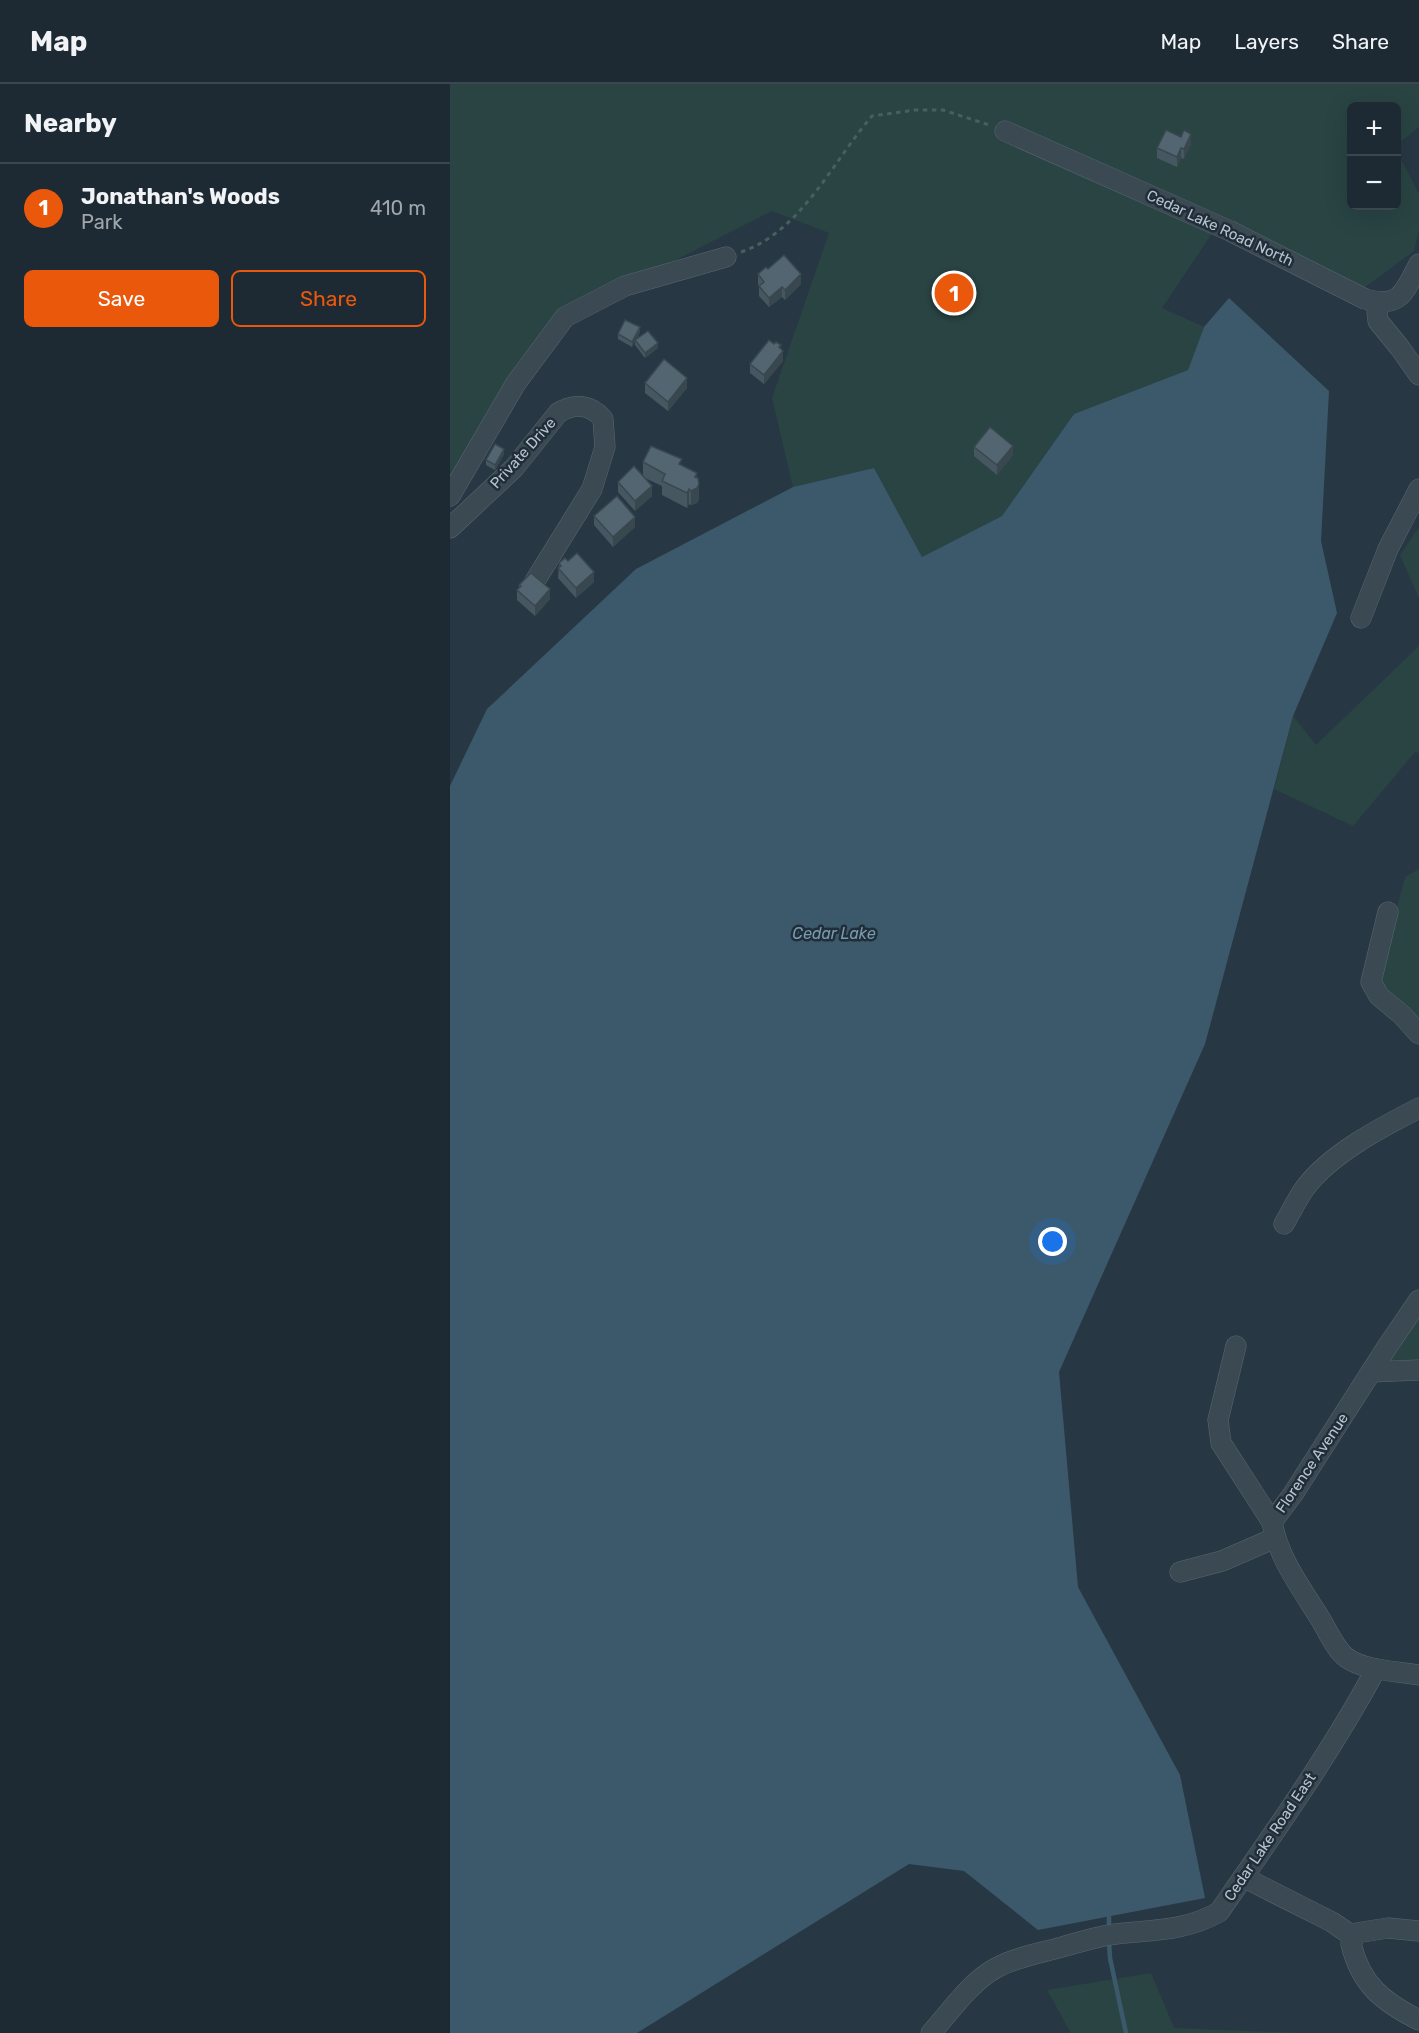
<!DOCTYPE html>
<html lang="en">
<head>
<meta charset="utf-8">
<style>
	:root { --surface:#1d2a33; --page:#2a363f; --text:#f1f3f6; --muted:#a0a7ac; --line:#3b464e; --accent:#ea580c }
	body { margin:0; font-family:Rubik,sans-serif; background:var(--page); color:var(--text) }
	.controls { position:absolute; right:18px; top:18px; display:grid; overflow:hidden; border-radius:9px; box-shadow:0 6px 24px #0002 }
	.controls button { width:54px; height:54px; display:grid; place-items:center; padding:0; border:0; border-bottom:2px solid var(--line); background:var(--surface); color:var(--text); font:30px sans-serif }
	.you { position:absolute; left:603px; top:1158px; width:21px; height:21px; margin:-15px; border:4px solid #fff; border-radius:50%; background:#1a73e8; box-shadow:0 0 0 9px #1a73e833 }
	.badge { display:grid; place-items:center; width:39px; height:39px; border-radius:50%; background:var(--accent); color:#fff; font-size:20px; font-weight:700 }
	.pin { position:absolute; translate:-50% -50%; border:3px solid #fff; box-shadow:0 2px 6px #0006 }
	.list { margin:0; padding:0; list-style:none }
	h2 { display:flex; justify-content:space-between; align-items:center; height:78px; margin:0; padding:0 24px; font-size:26px }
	h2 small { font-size:20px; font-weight:400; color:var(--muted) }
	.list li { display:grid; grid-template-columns:39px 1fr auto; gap:18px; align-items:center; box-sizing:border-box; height:90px; padding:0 24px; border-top:2px solid var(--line) }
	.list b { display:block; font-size:22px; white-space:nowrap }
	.list p { margin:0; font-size:20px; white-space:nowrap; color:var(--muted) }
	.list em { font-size:20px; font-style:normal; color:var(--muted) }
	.actions { display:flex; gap:12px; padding:18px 24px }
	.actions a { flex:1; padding:14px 0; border:2px solid var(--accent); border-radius:9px; text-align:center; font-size:21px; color:var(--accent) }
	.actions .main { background:var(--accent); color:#fff }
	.map { position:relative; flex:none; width:969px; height:1949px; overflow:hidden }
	header { display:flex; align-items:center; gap:36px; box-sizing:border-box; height:84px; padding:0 30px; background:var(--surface); border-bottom:2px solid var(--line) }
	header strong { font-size:28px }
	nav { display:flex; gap:33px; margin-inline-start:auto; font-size:21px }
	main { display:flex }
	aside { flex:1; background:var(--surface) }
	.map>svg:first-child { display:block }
	.green { fill:#294443 }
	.water { fill:#3c596c }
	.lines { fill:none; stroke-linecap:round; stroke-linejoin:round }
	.stream { stroke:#3c596c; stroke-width:4.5 }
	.minor-casing { stroke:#596770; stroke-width:21 }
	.path { stroke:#47605f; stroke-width:3; stroke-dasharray:4.5 4.5; stroke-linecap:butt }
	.minor { stroke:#3b4953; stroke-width:20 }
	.wall { fill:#475761 }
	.shaded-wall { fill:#39474f }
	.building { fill:#526571; stroke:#39474f; stroke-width:1.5 }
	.labels { text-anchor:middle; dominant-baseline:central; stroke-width:5; stroke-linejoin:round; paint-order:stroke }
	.street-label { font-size:15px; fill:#b8c4cd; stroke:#202e39 }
	.water-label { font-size:16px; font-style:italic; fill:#7899b0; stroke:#202e39 }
</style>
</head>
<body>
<header>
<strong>Map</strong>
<nav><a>Map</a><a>Layers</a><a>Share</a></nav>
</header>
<main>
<aside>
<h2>Nearby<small></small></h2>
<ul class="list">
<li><span class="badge">1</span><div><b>Jonathan's Woods</b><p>Park</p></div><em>410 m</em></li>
</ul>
<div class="actions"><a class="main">Save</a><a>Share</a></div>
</aside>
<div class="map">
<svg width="969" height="1949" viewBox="0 0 969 1949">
	<rect width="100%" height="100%" fill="#273844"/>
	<g class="green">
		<path d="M 0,0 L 969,0 L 969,43 L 947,61 L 946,22 L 902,22 L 902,122 L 946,122 L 947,67 L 969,110 L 969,146 L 964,167 L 914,204 L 767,142 L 712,224 L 754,243 L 738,286 L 624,330 L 552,432 L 472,473 L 424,384 L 343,403 L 322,314 L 379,149 L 322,127 L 151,214 L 111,243 L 0,412 Z"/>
		<path d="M 969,443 L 969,514 L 950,471 Z"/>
		<path d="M 969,562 L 969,669 L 965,668 L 903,742 L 824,705 L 843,632 L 866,661 Z"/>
		<path d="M 969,785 L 969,945 L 928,895 L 955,793 Z"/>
		<path d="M 969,1204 L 969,1285 L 923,1290 Z"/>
		<path d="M 701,1889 L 724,1944 L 850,1949 L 621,1949 L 597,1906 Z"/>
	</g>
	<path class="water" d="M 779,214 L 879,307 L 871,457 L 887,529 L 843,632 L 755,960 L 609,1288 L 628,1503 L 730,1691 L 755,1814 L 588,1846 L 514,1787 L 459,1780 L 187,1949 L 0,1949 L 0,702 L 37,625 L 186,485 L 343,403 L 424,384 L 472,473 L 552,432 L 624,330 L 738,286 L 754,243 Z"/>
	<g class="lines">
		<g class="stream">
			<path d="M 659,1833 L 659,1845"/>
			<path d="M 659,1857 L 660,1874 L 676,1949"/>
		</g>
		<g class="minor-casing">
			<g id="minor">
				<path d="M 555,47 L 780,147 L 915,215 C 951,225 954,208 969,180"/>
				<path d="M 926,218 L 928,237 L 950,264 L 969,291"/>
				<path d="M 0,412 L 66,299 L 115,233 L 175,202 L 276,173"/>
				<path d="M 0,444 L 64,384 L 108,329 C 124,319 141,320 153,335 L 155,363 L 142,405 L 85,497"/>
				<path d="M 911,534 L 938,465 L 969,405"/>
				<path d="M 938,828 L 921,898 L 929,912 L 952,931 L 969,950"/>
				<path d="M 834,1140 C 841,1128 847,1115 855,1104 C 880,1070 932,1043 969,1024"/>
				<path d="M 969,1216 L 937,1263 L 843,1410 L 822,1438 C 828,1474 852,1505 871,1536 C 878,1548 886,1566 897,1574 C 915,1587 948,1587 969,1591"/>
				<path d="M 786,1262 L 768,1336 L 771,1359 L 822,1438"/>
				<path d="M 921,1288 L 969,1286"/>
				<path d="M 730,1488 L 772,1477 L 825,1454"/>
				<path d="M 793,1793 L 882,1838 L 904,1853"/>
				<path d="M 969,1847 L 938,1844 L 906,1849 L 901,1860 C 911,1901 933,1918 969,1936"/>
				<path d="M 481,1949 C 501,1927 520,1898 546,1884 C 566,1873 591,1869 612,1863 C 630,1858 648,1852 666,1850 C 702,1846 736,1847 769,1828 C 824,1749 880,1670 926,1585"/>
			</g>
		</g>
		<path class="path" d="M 291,168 C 351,148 383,77 422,32 L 465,26 L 493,26 L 539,41"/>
		<use href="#minor" class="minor"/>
	</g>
	<g class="wall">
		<path d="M 741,60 L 734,75 L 731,74 L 727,83 L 707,74 L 707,64 Z"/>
		<path d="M 318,185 L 351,200 L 335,216 L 332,213 L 319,223 L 309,212 L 309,202 L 308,200 L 308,190 Z"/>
		<path d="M 190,248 L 186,256 L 208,264 L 195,274 L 185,261 L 185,257 L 182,263 L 168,255 L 168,250 Z"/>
		<path d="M 331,265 L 333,277 L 314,300 L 300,289 L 300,280 Z"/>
		<path d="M 195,299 L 237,304 L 218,327 L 195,309 Z"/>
		<path d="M 524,363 L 563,371 L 547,391 L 524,372 Z"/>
		<path d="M 54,370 L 45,386 L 36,381 L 36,376 Z"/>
		<path d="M 193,378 L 232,381 L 247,394 L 249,415 L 247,419 L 241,421 L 239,420 L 237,424 L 212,411 L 212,402 L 195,394 L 202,412 L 185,427 L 168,408 L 168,398 L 193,392 Z"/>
		<path d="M 144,432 L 185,443 L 163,463 L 144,441 Z"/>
		<path d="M 118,477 L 144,498 L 126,514 L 108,494 L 109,479 Z"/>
		<path d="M 69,501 L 100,515 L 85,532 L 67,516 L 67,506 L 69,504 Z"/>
	</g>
	<g class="shaded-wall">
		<path d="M 741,50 L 741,60 L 734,75 L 734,65 Z"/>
		<path d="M 731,64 L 731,74 L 727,83 L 727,73 Z"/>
		<path d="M 351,190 L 351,200 L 335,216 L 335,206 Z"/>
		<path d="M 332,203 L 332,213 L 319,223 L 319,214 Z"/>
		<path d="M 190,243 L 190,248 L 182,263 L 182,258 Z"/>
		<path d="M 208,259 L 208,264 L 195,274 L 195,269 Z"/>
		<path d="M 331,261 L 331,270 L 333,267 L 333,277 L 314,300 L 314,291 Z"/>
		<path d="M 237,294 L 237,304 L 218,327 L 218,318 Z"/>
		<path d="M 563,362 L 563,371 L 547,391 L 547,381 Z"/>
		<path d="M 54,365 L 54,370 L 45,386 L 45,381 Z"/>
		<path d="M 247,389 L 247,403 L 249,400 L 249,415 L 247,419 L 241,421 L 241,407 L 245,393 Z"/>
		<path d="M 202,402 L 202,412 L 185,427 L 185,417 Z"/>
		<path d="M 239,405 L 239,420 L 237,424 L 237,409 Z"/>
		<path d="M 185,433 L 185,443 L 163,463 L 163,453 Z"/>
		<path d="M 144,488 L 144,498 L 126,514 L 126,504 Z"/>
		<path d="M 100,505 L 100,515 L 85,532 L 85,522 Z"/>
	</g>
	<g class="building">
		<path d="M 716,46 L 731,53 L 734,46 L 741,50 L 734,65 L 731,64 L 727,73 L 707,64 Z"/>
		<path d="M 334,171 L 351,190 L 335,206 L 332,203 L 319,214 L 309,202 L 314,198 L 308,190 L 316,183 L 318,185 Z"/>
		<path d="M 175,236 L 190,243 L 182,258 L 168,250 Z"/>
		<path d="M 198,247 L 208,259 L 195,269 L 185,256 Z"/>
		<path d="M 319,256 L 324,260 L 326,258 L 331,261 L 329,263 L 333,267 L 314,291 L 300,280 Z"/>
		<path d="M 214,275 L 237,294 L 218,318 L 195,299 Z"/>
		<path d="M 540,343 L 563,362 L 547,381 L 524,363 Z"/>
		<path d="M 45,360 L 54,365 L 45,381 L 36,376 Z"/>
		<path d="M 201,362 L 232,375 L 229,380 L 247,389 L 245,393 L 248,394 L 249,400 L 247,404 L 241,407 L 239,405 L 237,409 L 212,397 L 215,390 L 193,378 Z"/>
		<path d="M 184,382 L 202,402 L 185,417 L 168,398 Z"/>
		<path d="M 167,412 L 185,433 L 163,453 L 144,432 Z"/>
		<path d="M 127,469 L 144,488 L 126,504 L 108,484 L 111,482 L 109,479 L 115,474 L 118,477 Z"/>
		<path d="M 81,489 L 100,505 L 85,522 L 67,506 L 71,502 L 69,501 Z"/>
	</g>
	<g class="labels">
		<g class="street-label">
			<text transform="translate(770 144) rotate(25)">Cedar Lake Road North</text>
			<text transform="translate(73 369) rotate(-48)">Private Drive</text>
			<text transform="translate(862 1379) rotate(-56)">Florence Avenue</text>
			<text transform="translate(820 1753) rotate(-56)">Cedar Lake Road East</text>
		</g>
		<g class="water-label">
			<text x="384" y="849">Cedar Lake</text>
		</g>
	</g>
</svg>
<div class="controls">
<button>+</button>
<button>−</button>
</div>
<div class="you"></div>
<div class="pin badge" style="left:504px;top:209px">1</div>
</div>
</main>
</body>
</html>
